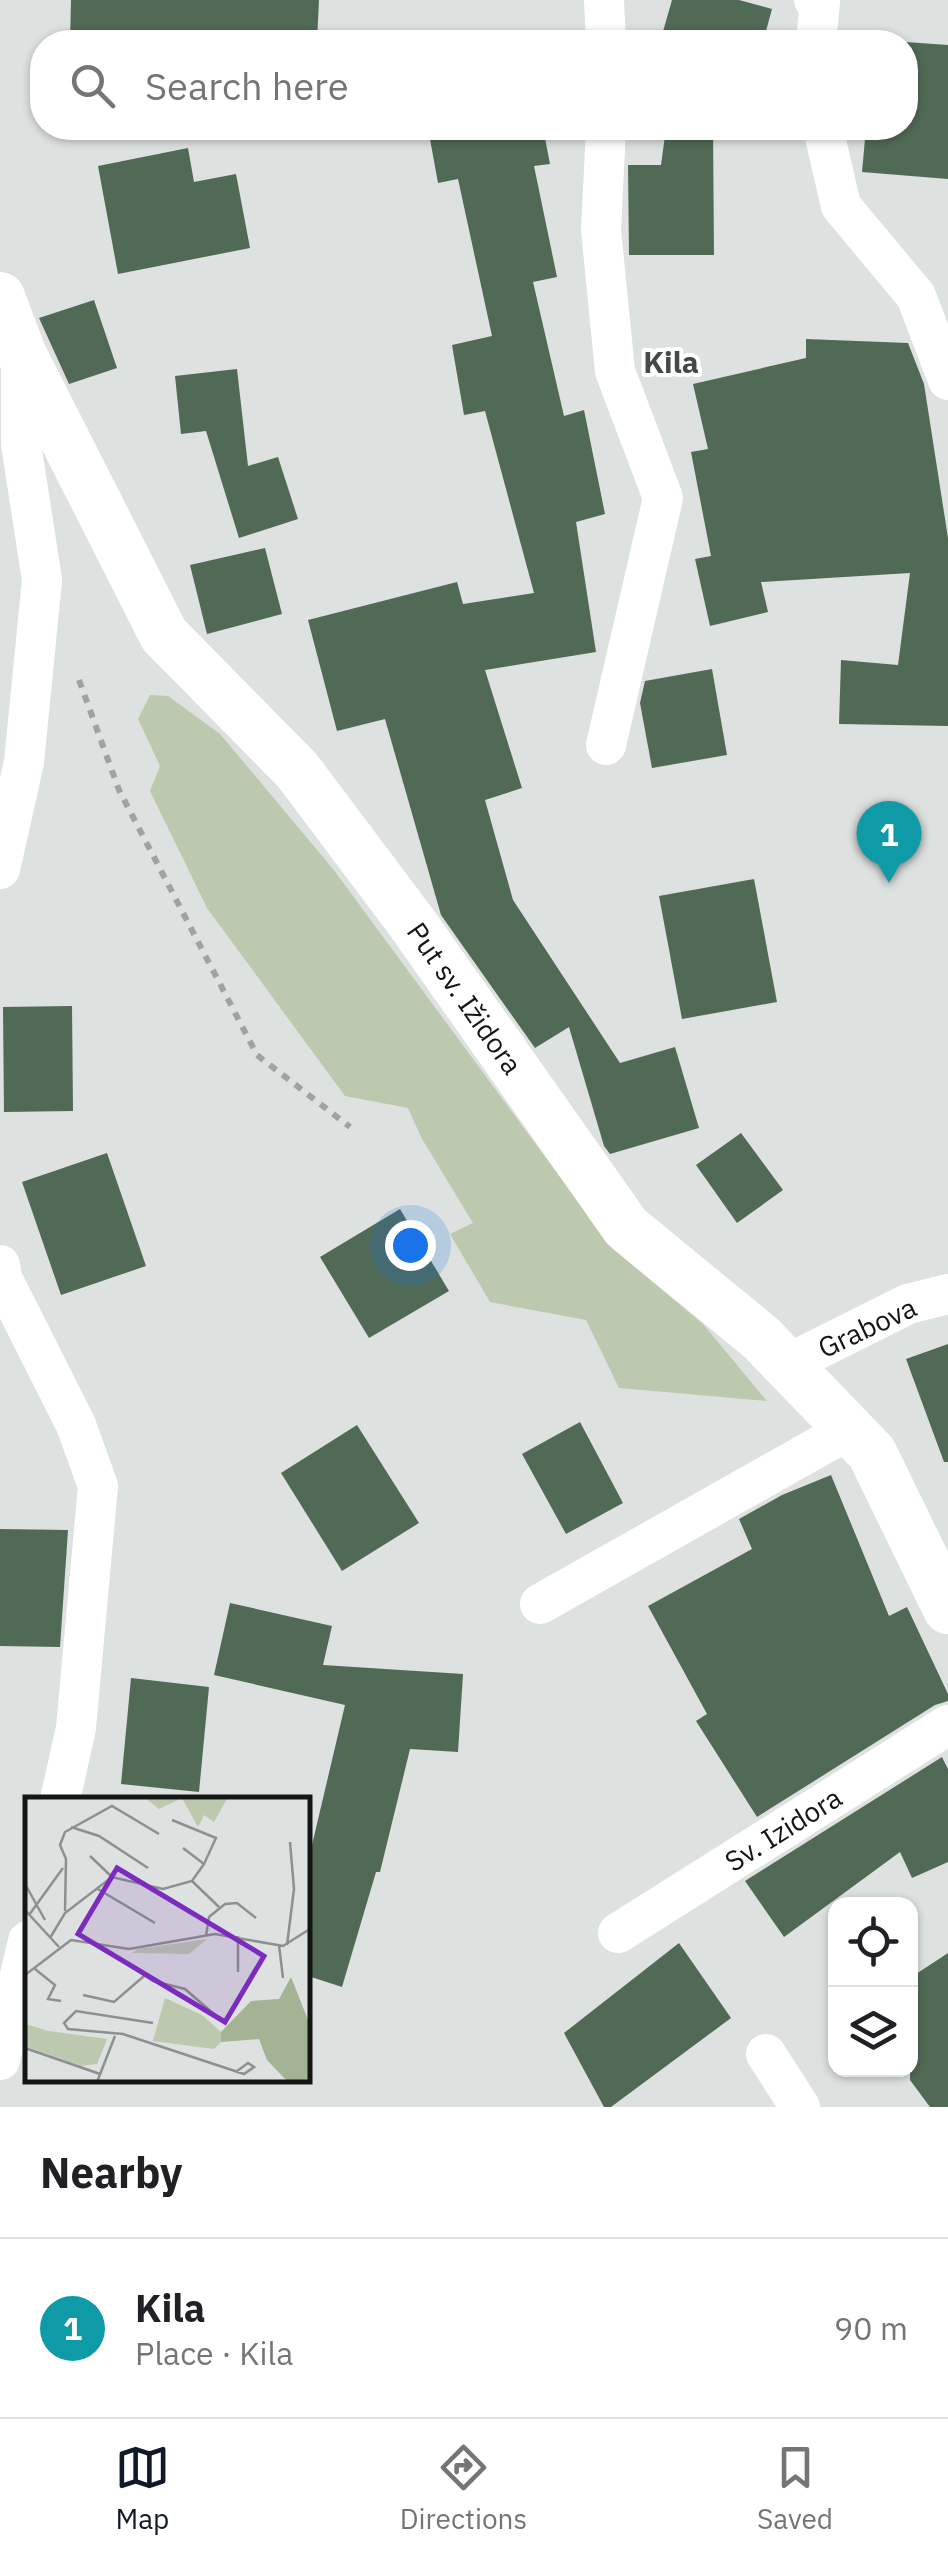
<!DOCTYPE html>
<html lang="en">
<head>
<meta charset="utf-8">
<style>
	:root { --surface:#fff; --page:#f6f6f6; --text:#202124; --muted:#757577; --line:#e0e0e0; --accent:#111827 }
	body { margin:0; font-family:"IBM Plex Sans",sans-serif; background:var(--page); color:var(--text) }
	.controls { position:absolute; right:30px; bottom:30px; display:grid; overflow:hidden; border-radius:20px; box-shadow:0 2px 8px #0004 }
	.controls button { width:90px; height:90px; display:grid; place-items:center; padding:0; border:0; border-bottom:2px solid var(--line); background:var(--surface); color:var(--text); font:50px sans-serif }
	.you { position:absolute; left:410px; top:1245px; width:35px; height:35px; margin:-25px; border:8px solid #fff; border-radius:50%; background:#1a73e8; box-shadow:0 0 0 15px #1a73e833 }
	.badge { display:grid; place-items:center; width:65px; height:65px; border-radius:50%; background:var(--accent); color:#fff; font-size:32px; font-weight:700 }
	.pin { position:absolute; translate:-50% -82px; filter:drop-shadow(0 2px 5px #0008) }
	.pin::after { content:''; position:absolute; top:52px; width:35px; height:30px; background:inherit; clip-path:polygon(0 0,100% 0,50% 100%) }
	.list { margin:0; padding:0; list-style:none }
	h2 { display:flex; justify-content:space-between; align-items:center; height:130px; margin:0; padding:0 40px; font-size:42px }
	h2 small { font-size:32px; font-weight:400; color:var(--muted) }
	.list li { display:grid; grid-template-columns:65px 1fr auto; gap:30px; align-items:center; box-sizing:border-box; height:180px; padding:0 40px; border-top:2px solid var(--line) }
	.list b { display:block; font-size:38px; white-space:nowrap }
	.list p { margin:0; font-size:32px; white-space:nowrap; color:var(--muted) }
	.list em { font-size:32px; font-style:normal; color:var(--muted) }
	.icon { flex:none; width:55px; height:55px; fill:none; stroke:currentColor; stroke-width:2; stroke-linecap:round; stroke-linejoin:round }
	.map { position:relative; flex:none; width:948px; height:2107px; overflow:hidden }
	.search { position:absolute; background:var(--surface); box-shadow:0 2px 8px #0004; left:30px; right:30px; top:30px; height:110px; display:flex; align-items:center; gap:25px; box-sizing:border-box; padding:0 35px; border-radius:40px; color:var(--muted); font-size:38px }
	.sheet { height:310px; background:var(--surface) }
	nav { display:flex; justify-content:space-around; align-items:center; box-sizing:border-box; height:140px; border-top:2px solid var(--line); background:var(--surface); font-size:28px; color:var(--muted) }
	nav a { display:grid; justify-items:center; gap:5px }
	nav .on { color:var(--accent) }
	.map>svg:first-child { display:block }
	.green { fill:#bcc9ae }
	.building { fill:#506a55 }
	.lines { fill:none; stroke-linecap:round; stroke-linejoin:round }
	.path { stroke:#9fa2a1; stroke-width:6; stroke-dasharray:8 8; stroke-linecap:butt }
	.minor { stroke:#fff; stroke-width:40 }
	.tertiary { stroke:#fff; stroke-width:50 }
	.labels { text-anchor:middle; dominant-baseline:central; stroke-width:8; stroke-linejoin:round; paint-order:stroke }
	.street-label { font-size:28px; fill:#141615; stroke:#fff }
	.neighbourhood-label { font-size:30px; font-weight:bold; fill:#444846; stroke:#fff }
	.inset-road { fill:none; stroke:#8d908e; stroke-width:2.5 }
	.view { fill:#7b2cbf; fill-opacity:0.15; stroke:#7b2cbf; stroke-width:5 }
	.inset-edge { fill:none; stroke:#141615; stroke-width:5 }
</style>
</head>
<body>
<div class="map">
<svg width="948" height="2107" viewBox="0 0 948 2107">
	<rect width="100%" height="100%" fill="#dde1df"/>
	<path class="green" d="M 150,695 L 168,696 L 220,734 L 333,869 L 613,1249 L 703,1324 L 767,1401 L 619,1388 L 586,1320 L 490,1302 L 450,1234 L 473,1223 L 422,1139 L 408,1108 L 345,1096 L 207,908 L 150,791 L 160,766 L 138,719 Z"/>
	<g class="building">
		<path d="M 71,0 L 319,0 L 317,42 L 70,42 Z"/>
		<path d="M 672,0 L 739,0 L 772,9 L 763,42 L 660,42 Z"/>
		<path d="M 906,42 L 948,45 L 948,179 L 862,172 L 866,128 L 906,128 Z"/>
		<path d="M 428,128 L 543,128 L 550,164 L 534,166 L 557,277 L 533,282 L 564,416 L 584,410 L 605,514 L 576,522 L 596,652 L 485,670 L 522,788 L 485,800 L 513,900 L 620,1063 L 675,1047 L 699,1128 L 610,1154 L 604,1146 L 569,1027 L 535,1048 L 441,915 L 385,719 L 337,731 L 308,620 L 457,582 L 463,604 L 534,593 L 485,411 L 464,415 L 452,345 L 492,336 L 458,179 L 438,183 Z"/>
		<path d="M 666,128 L 713,128 L 714,255 L 629,255 L 628,165 L 661,165 Z"/>
		<path d="M 188,148 L 194,182 L 236,174 L 250,248 L 118,274 L 98,166 Z"/>
		<path d="M 94,300 L 117,368 L 69,384 L 39,318 Z"/>
		<path d="M 806,339 L 908,343 L 924,384 L 948,538 L 948,726 L 839,724 L 841,660 L 898,665 L 910,573 L 761,582 L 768,612 L 710,626 L 695,559 L 711,556 L 691,452 L 708,449 L 693,384 L 806,358 Z"/>
		<path d="M 237,369 L 248,466 L 278,457 L 298,519 L 239,538 L 206,431 L 181,434 L 175,376 Z"/>
		<path d="M 265,548 L 282,614 L 207,634 L 190,565 Z"/>
		<path d="M 712,669 L 727,755 L 652,768 L 640,703 L 645,681 Z"/>
		<path d="M 754,879 L 777,1002 L 682,1019 L 659,896 Z"/>
		<path d="M 72,1006 L 73,1111 L 4,1112 L 3,1007 Z"/>
		<path d="M 741,1133 L 783,1190 L 737,1223 L 696,1165 Z"/>
		<path d="M 107,1153 L 146,1266 L 61,1295 L 22,1182 Z"/>
		<path d="M 400,1209 L 449,1291 L 369,1338 L 320,1257 Z"/>
		<path d="M 948,1344 L 948,1462 L 944,1462 L 906,1359 Z"/>
		<path d="M 580,1422 L 623,1503 L 566,1534 L 522,1454 Z"/>
		<path d="M 357,1425 L 419,1523 L 342,1571 L 281,1473 Z"/>
		<path d="M 831,1475 L 889,1616 L 907,1607 L 948,1694 L 948,1701 L 935,1705 L 757,1817 L 696,1721 L 707,1714 L 648,1606 L 752,1549 L 739,1519 L 782,1495 Z"/>
		<path d="M 0,1529 L 68,1530 L 60,1647 L 0,1646 Z"/>
		<path d="M 230,1603 L 332,1626 L 323,1665 L 463,1674 L 458,1752 L 410,1749 L 380,1872 L 376,1872 L 342,1987 L 308,1976 L 308,1862 L 345,1705 L 214,1675 Z"/>
		<path d="M 131,1678 L 209,1687 L 199,1792 L 121,1784 Z"/>
		<path d="M 942,1757 L 948,1769 L 948,1862 L 912,1878 L 900,1852 L 784,1937 L 745,1881 Z"/>
		<path d="M 679,1943 L 731,2018 L 611,2107 L 604,2107 L 564,2033 Z"/>
		<path d="M 948,1953 L 948,2107 L 930,2107 L 910,2080 L 910,1978 Z"/>
	</g>
	<g class="lines">
		<path class="path" d="M 79,680 L 119,790 L 257,1055 L 350,1127"/>
		<g class="minor">
			<path d="M 604,0 L 606,42"/>
			<path d="M 814,0 L 820,2 L 816,42"/>
			<path d="M 606,128 L 601,230 L 615,371 L 663,498 L 606,745"/>
			<path d="M 823,128 L 841,206 L 916,296 L 948,380"/>
			<path d="M 0,869 L 24,762 L 42,580 L 21,444 L 21,353"/>
			<path d="M 0,1265 L 2,1278 L 76,1425 L 98,1486 L 76,1728 L 60,1800"/>
			<path d="M 788,1364 L 908,1304 L 948,1294"/>
			<path d="M 540,1604 L 850,1429"/>
			<path d="M 618,1933 L 948,1725"/>
			<path d="M 766,2054 L 800,2107"/>
			<path d="M 0,2060 L 28,1941"/>
		</g>
		<path class="tertiary" d="M 0,297 L 21,353 L 164,635 L 297,770 L 412,923 L 626,1227 L 761,1338 L 872,1453 L 948,1609"/>
	</g>
	<g class="labels">
		<g class="street-label">
			<text transform="translate(465 998) rotate(55)">Put sv. Ižidora</text>
			<text transform="translate(867 1327) rotate(-25)">Grabova</text>
			<text transform="translate(783 1829) rotate(-32)">Sv. Izidora</text>
		</g>
		<g class="neighbourhood-label">
			<text x="671" y="361">Kila</text>
		</g>
	</g>
	<g transform="translate(25 1797)">
		<rect width="285" height="285" fill="#dde1df"/>
		<path d="M 119,0 L 203,0 L 189,25 L 179,18 L 173,30 L 157,1 L 134,12 ZM 182,142 L 164,157 L 107,156 L 113,152 ZM 140,201 L 177,218 L 196,235 L 196,245 L 189,252 L 128,244 ZM 0,227 L 24,234 L 82,242 L 72,267 L 56,269 L 0,249 Z" fill="#bcc9ae"/>
		<path d="M 266,180 L 285,228 L 285,285 L 263,285 L 242,263 L 234,242 L 196,245 L 196,235 L 226,204 L 254,202 Z" fill="#a4b394"/>
		<path class="inset-road" d="M 147,23 L 191,41 L 179,67M 46,30 L 74,39 L 123,71M 65,59 L 87,80M 167,84 L 194,110M 0,87 L 20,123M 71,91 L 130,126M 0,113 L 34,150M 40,114 L 41,62 L 35,48 L 40,35 L 87,9 L 134,37M 4,118 L 38,71M 181,139 L 184,120 L 200,107 L 212,106 L 231,121M 213,139 L 213,175M 25,141 L 40,116 L 87,80 L 138,92 L 167,84 L 179,67 L 158,51M 254,148 L 258,181M 262,148 L 269,92 L 265,45M 81,152 L 128,184 L 160,192 L 197,224M 10,172 L 30,188 L 23,202 L 36,204M 0,178 L 46,143 L 104,152 L 190,137 L 258,149 L 285,132M 58,198 L 89,205 L 119,179M 128,226 L 51,214 L 39,226 L 43,232 L 98,237 L 219,277 L 229,270 L 223,266 L 212,274M 0,251 L 75,277M 72,285 L 90,239"/>
		<path class="view" d="M 92,71 L 239,159 L 200,225 L 53,137 Z"/>
		<rect width="285" height="285" class="inset-edge"/>
	</g>
</svg>
<div class="controls">
<button><svg class="icon" aria-label="locate" viewBox="0 0 24 24"><circle cx="12" cy="12" r="6"/><path d="M12 2v4M12 18v4M2 12h4M18 12h4"/></svg></button>
<button><svg class="icon" aria-label="layers" viewBox="0 0 24 24"><path d="M12 4l9 5-9 5-9-5zM3 14l9 5 9-5"/></svg></button>
</div>
<div class="you"></div>
<div class="pin badge" style="left:889px;top:883px;background:#0f9aa8">1</div>
<div class="search"><svg class="icon" aria-label="search" viewBox="0 0 24 24"><circle cx="10" cy="10" r="6"/><path d="M15 15l6 6"/></svg>Search here</div>
</div>
<section class="sheet">
<h2>Nearby<small></small></h2>
<ul class="list">
<li><span class="badge" style="background:#0f9aa8">1</span><div><b>Kila</b><p>Place · Kila</p></div><em>90 m</em></li>
</ul>
</section>
<nav>
<a class="on"><svg class="icon" aria-label="map" viewBox="0 0 24 24"><path d="M3 6l6-2 6 2 6-2v14l-6 2-6-2-6 2zM9 4v14M15 6v14"/></svg>Map</a>
<a><svg class="icon" aria-label="directions" viewBox="0 0 24 24"><path d="M12 3l9 9-9 9-9-9zM9 14v-3h6M13 9l2 2-2 2"/></svg>Directions</a>
<a><svg class="icon" aria-label="saved" viewBox="0 0 24 24"><path d="M7 4h10v16l-5-4-5 4z"/></svg>Saved</a>
</nav>
</body>
</html>
